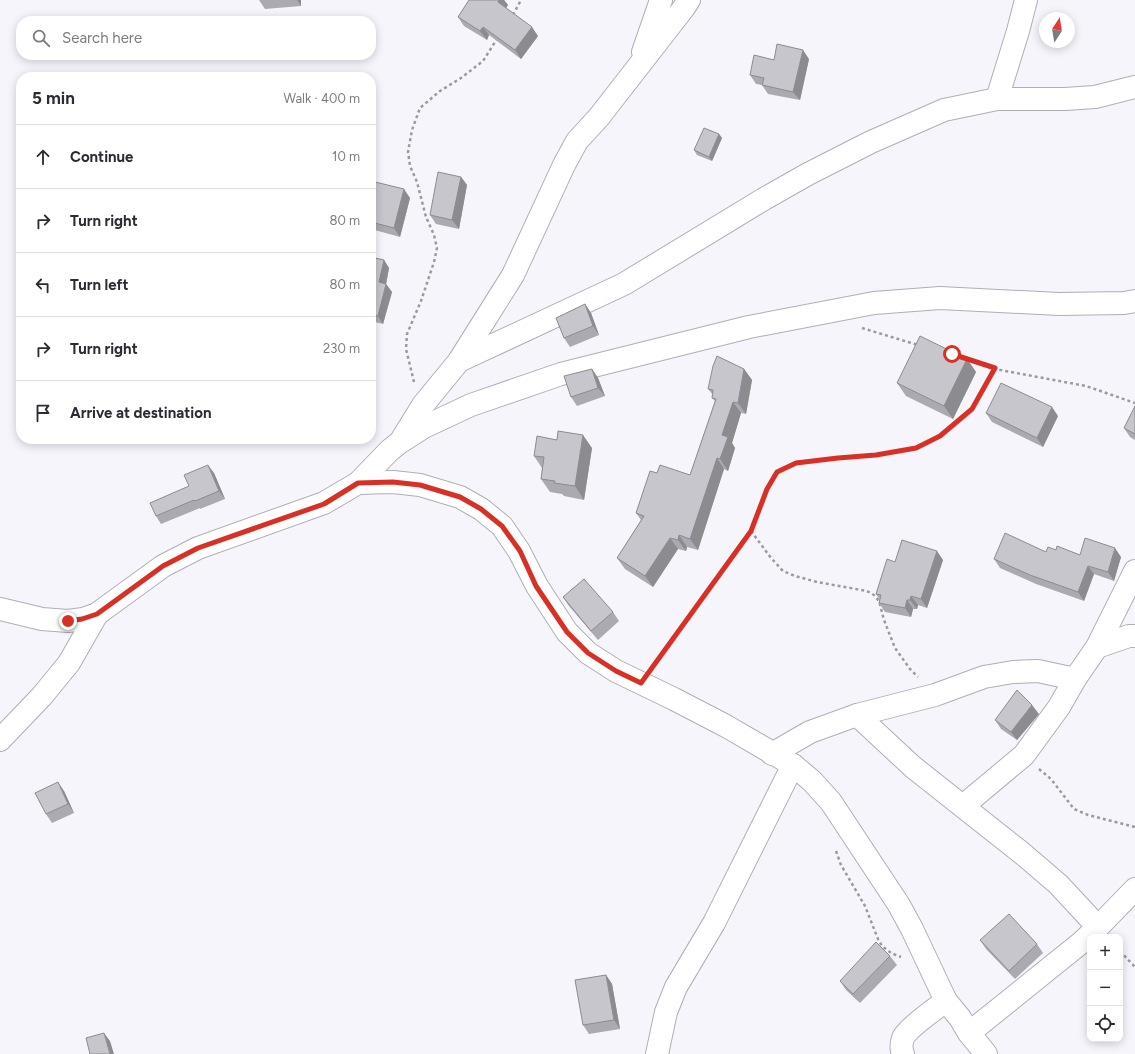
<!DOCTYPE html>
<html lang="en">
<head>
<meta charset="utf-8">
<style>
	:root { --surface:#fff; --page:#f7f7f7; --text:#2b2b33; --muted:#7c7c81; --line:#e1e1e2 }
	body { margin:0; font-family:Figtree,sans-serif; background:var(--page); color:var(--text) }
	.controls { position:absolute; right:12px; bottom:12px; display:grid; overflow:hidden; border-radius:8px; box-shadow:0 2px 10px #0003 }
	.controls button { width:36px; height:36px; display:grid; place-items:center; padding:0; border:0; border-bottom:1px solid var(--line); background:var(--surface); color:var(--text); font:20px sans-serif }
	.compass { position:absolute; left:1039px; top:12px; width:36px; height:36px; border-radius:50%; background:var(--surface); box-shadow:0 2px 10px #0003; rotate:12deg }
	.stop { position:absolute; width:12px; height:12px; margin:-9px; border:3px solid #d93025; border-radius:50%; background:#fff }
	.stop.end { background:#d93025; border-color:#fff; box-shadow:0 1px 4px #0008 }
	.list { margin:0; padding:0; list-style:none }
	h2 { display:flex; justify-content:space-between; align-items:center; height:52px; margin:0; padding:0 16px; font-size:17px }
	h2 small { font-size:13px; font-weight:400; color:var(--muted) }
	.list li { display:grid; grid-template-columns:26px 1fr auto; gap:12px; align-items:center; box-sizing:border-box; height:64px; padding:0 16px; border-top:1px solid var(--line) }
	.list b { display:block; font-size:15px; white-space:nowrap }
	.list em { font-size:13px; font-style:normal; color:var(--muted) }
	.icon { flex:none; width:22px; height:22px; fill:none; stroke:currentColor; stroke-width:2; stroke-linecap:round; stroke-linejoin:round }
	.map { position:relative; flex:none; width:1135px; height:1054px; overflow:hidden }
	.search { position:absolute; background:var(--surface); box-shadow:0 2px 10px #0003; left:16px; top:16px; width:360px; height:44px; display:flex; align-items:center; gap:10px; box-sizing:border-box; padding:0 14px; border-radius:16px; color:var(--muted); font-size:15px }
	.panel { position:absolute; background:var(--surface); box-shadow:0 2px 10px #0003; left:16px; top:72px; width:360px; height:372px; border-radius:16px }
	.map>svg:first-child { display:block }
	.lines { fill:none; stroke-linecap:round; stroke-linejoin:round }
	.street-casing { stroke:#afaeb5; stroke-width:24 }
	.path { stroke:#9c9aa0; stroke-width:2.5; stroke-dasharray:3 3; stroke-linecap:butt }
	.street { stroke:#fff; stroke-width:22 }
	.wall { fill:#abaab0 }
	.shaded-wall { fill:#8b8b90 }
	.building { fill:#c7c6cd; stroke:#8b8b90 }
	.route { stroke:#d93025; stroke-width:5 }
</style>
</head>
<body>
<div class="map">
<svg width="1135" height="1054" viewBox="0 0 1135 1054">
	<rect width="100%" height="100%" fill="#f7f5fc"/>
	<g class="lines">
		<g class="street-casing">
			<g id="street">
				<path d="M 643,52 L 661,0"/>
				<path d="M 997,99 L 1018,31 L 1026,0"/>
				<path d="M 459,361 L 624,284 L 764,199 L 808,174 L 871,142 L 944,110 L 997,99 L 1065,99 L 1095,97 L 1135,87"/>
				<path d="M 402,439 L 423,405 L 459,361 L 513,275 L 564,165 L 577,141 L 599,117 L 683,9 L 689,0"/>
				<path d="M 358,483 L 393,482 L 420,485 L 460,497 L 481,509 L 502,526 L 519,551 L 537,586 L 567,632 L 588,653 L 616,671 L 674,699 L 726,726 L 793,765 L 812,781 L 831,802 L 899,905 L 912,929 L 946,1001 L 960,1018 L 969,1033 L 986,1054"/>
				<path d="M 0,609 L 42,619 L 68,621 L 83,619 L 97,614 L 163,566 L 198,548 L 324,503 L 358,483 L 390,450 L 399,443 L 424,427 L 471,405 L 561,374 L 749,327 L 874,303 L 940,298 L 1059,304 L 1124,303 L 1135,301"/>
				<path d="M 1097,647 L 1135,571"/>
				<path d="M 857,715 L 913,767 L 1023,854 L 1058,884 L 1098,927"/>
				<path d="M 0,740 L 42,696 L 69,663 L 97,614"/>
				<path d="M 772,754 L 810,732 L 857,715 L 935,695 L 984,677 L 1013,672 L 1038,671 L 1075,679"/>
				<path d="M 963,806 L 1024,755 L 1059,707 L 1075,679 L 1097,647 L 1129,636 L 1135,636"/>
				<path d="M 969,1033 L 1082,942 L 1098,927 L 1135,889"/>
				<path d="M 657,1054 L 666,1012 L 676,987 L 714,923 L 793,765"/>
				<path d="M 903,1054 C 901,1049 901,1044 903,1038 C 907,1029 936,1008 946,1001"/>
			</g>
		</g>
		<g class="path">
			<path d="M 513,15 L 521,0"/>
			<path d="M 862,328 L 918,345"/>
			<path d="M 965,359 L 995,369 L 1086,386 L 1135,403"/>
			<path d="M 414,382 L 406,349 L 407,334 L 421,301 L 434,262 L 437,248 L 434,235 L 426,217 L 417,182 L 410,166 L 408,152 L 412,130 L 420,108 L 440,91 L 461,78 L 483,61 L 497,39"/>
			<path d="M 751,531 L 771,558 L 783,571 L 795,576 L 817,582 L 867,591 L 874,595 L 879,601 L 884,620 L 895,648 L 910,669 L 918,677"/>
			<path d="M 654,665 L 751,531 L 767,489 L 777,472 L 796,463 L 838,458 L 876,455 L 916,448 L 940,436 L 972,409 L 995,369"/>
			<path d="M 1039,769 L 1051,779 L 1074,809 L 1088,815 L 1135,827"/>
			<path d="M 836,851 L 841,865 L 865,906 L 878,939 L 882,946 L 891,953 L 901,957"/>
			<path d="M 1120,951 L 1135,967"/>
		</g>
		<use href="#street" class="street"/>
	</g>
	<g class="wall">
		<path d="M 259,0 L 301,0 L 301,6 L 265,9 Z"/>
		<path d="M 469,0 L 504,0 L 508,5 L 506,8 L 538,36 L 521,59 L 489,35 L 487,40 L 464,26 L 458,17 Z"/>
		<path d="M 809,59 L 800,100 L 768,94 L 762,85 L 756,84 L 750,75 L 774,60 Z"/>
		<path d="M 719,134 L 722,138 L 712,161 L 697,155 L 694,150 Z"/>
		<path d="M 461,177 L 467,185 L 459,229 L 436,224 L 430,215 Z"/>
		<path d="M 371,181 L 410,198 L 400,237 L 371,229 Z"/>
		<path d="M 371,257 L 384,260 L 389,268 L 386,284 L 392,292 L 383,324 L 371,321 Z"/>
		<path d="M 585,304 L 591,313 L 599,335 L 570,347 L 564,338 Z"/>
		<path d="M 967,359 L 976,372 L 953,419 L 906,396 L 897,383 Z"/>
		<path d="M 592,369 L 598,378 L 605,396 L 577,406 L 571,397 Z"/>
		<path d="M 744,369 L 752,380 L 746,414 L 741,413 L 732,443 L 735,448 L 728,471 L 724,469 L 698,550 L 687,547 L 686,551 L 678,549 L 653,587 L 625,569 L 617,558 L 641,520 L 636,513 L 657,473 L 690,475 L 715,401 L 712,398 L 713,395 L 708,389 Z"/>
		<path d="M 1135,406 L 1135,440 L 1130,437 L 1124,428 Z"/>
		<path d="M 986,413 L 1058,416 L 1043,447 L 992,422 Z"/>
		<path d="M 592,448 L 584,500 L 564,496 L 562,494 L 550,492 L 541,479 L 542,468 L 534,456 Z"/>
		<path d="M 214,473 L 225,499 L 200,509 L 200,508 L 161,524 L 156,516 L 189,486 Z"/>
		<path d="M 1056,550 L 1080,555 L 1121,557 L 1114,581 L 1094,574 L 1084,601 L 1036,584 L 1000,568 L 994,559 Z"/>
		<path d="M 943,560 L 927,608 L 918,605 L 917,609 L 913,609 L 911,617 L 885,612 L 879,603 L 880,600 L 876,594 L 895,562 Z"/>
		<path d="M 563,597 L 613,612 L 619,621 L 598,640 L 569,606 Z"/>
		<path d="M 1039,714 L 1017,740 L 1001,729 L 995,720 Z"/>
		<path d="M 64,791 L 74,813 L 52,823 L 46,814 Z"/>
		<path d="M 980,940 L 1037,944 L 1043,953 L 1015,979 L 986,949 Z"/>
		<path d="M 890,956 L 897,965 L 860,1003 L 846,990 L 840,981 Z"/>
		<path d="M 606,975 L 612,984 L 620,1029 L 589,1034 L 583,1025 Z"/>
	</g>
	<g class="shaded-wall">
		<path d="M 297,0 L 301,0 L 301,6 Z"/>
		<path d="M 499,0 L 504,0 L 508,5 L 505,10 L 498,2 Z"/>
		<path d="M 483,27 L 489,35 L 487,40 L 480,31 Z"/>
		<path d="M 532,27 L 538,36 L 521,59 L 515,50 Z"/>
		<path d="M 803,50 L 809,59 L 800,100 L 793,92 Z"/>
		<path d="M 719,134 L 722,138 L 712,161 L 709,157 Z"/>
		<path d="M 461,177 L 467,185 L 459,229 L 452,220 Z"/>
		<path d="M 404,189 L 410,198 L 400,237 L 394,228 Z"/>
		<path d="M 384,260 L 389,268 L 385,290 L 379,282 Z"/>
		<path d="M 386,284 L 392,292 L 383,324 L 378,316 Z"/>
		<path d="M 585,304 L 591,313 L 599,335 L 593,326 Z"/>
		<path d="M 967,359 L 976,372 L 953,419 L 944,406 Z"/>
		<path d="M 592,369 L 598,378 L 605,396 L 598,388 Z"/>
		<path d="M 744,369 L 752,380 L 746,414 L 738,403 Z"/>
		<path d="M 733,402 L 741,413 L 732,443 L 735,448 L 728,471 L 720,459 L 722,435 Z"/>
		<path d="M 1052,407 L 1058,416 L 1043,447 L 1037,438 Z"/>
		<path d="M 583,435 L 592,448 L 584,500 L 575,486 Z"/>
		<path d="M 717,458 L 724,469 L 698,550 L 690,539 Z"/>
		<path d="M 208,465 L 214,473 L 225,499 L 219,491 Z"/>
		<path d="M 679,535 L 687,547 L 686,551 L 678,540 Z"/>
		<path d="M 670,538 L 678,549 L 653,587 L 645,576 Z"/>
		<path d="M 1115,548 L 1121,557 L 1114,581 L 1108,572 Z"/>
		<path d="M 937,551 L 943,560 L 927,608 L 921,599 Z"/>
		<path d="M 1088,566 L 1094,574 L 1084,601 L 1078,592 Z"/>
		<path d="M 911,596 L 918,605 L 917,609 L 910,600 Z"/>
		<path d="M 907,600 L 913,609 L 911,617 L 905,608 Z"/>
		<path d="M 1032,705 L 1039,714 L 1017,740 L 1011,732 Z"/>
		<path d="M 58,782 L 64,791 L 74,813 L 68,804 Z"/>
		<path d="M 606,975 L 612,984 L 620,1029 L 614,1020 Z"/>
		<path d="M 104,1033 L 110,1041 L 114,1054 L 110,1054 Z"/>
	</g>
	<g class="building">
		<path d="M 469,0 L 499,0 L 498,2 L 532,27 L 515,50 L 483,27 L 480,31 L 458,17 Z"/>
		<path d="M 777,44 L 803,50 L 793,92 L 762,85 L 764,78 L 750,75 L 754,55 L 774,60 Z"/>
		<path d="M 704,128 L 719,134 L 709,157 L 694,150 Z"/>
		<path d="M 438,172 L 461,177 L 452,220 L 430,215 Z"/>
		<path d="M 371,181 L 404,189 L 394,228 L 371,222 Z"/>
		<path d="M 371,257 L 384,260 L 379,282 L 386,284 L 378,316 L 371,314 Z"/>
		<path d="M 585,304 L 593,326 L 564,338 L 556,318 Z"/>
		<path d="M 920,336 L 967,359 L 944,406 L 897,383 Z"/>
		<path d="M 717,356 L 744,369 L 738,403 L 733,402 L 722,435 L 728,437 L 720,459 L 717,458 L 690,539 L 679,535 L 678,540 L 670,538 L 645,576 L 617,558 L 644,516 L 636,513 L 650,471 L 657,473 L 660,465 L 690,475 L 716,399 L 712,398 L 713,390 L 708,389 L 713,366 Z"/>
		<path d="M 592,369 L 598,388 L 571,397 L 564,376 Z"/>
		<path d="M 1001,383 L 1052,407 L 1037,438 L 986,413 Z"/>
		<path d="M 1135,406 L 1135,434 L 1124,428 Z"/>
		<path d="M 558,431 L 583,435 L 575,486 L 554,483 L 555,481 L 541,479 L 544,457 L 534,456 L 537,436 L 557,440 Z"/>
		<path d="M 208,465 L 219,491 L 195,501 L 194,500 L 156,516 L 150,503 L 189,486 L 184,475 Z"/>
		<path d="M 1005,533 L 1046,552 L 1048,547 L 1056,550 L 1057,546 L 1080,555 L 1085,538 L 1115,548 L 1108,572 L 1088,566 L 1078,592 L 1030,575 L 994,559 Z"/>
		<path d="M 902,540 L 937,551 L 921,599 L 911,596 L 910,600 L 907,600 L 905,608 L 879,603 L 881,595 L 876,594 L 887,559 L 895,562 Z"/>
		<path d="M 584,579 L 613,612 L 591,631 L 563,597 Z"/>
		<path d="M 1017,690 L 1032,705 L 1011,732 L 995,720 Z"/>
		<path d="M 58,782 L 68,804 L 46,814 L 35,793 Z"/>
		<path d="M 1009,914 L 1037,944 L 1009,971 L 980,940 Z"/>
		<path d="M 876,942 L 890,956 L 853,994 L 840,981 Z"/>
		<path d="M 606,975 L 614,1020 L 583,1025 L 575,980 Z"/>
		<path d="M 104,1033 L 110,1054 L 90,1054 L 86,1038 Z"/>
	</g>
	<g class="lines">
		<path class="route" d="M 68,621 L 82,619 L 97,614 L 163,566 L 198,548 L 324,504 L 358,483 L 393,482 L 420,485 L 460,497 L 481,509 L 502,526 L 520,551 L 536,586 L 567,632 L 588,653 L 616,671 L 641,683 L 751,531 L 767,489 L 777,472 L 796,463 L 838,458 L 876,455 L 916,448 L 940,436 L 972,409 L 995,368 L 952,354"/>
	</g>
</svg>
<div class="controls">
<button>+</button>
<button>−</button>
<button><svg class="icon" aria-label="locate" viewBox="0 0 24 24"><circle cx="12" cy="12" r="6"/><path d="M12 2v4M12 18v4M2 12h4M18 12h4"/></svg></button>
</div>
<svg class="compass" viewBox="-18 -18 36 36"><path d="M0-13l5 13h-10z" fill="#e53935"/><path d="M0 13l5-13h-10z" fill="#7c7c81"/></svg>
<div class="stop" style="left:952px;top:354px"></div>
<div class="stop end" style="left:68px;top:621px"></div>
<div class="search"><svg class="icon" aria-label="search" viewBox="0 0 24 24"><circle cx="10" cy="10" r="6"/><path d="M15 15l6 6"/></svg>Search here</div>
<section class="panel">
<h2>5 min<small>Walk · 400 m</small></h2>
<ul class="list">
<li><svg class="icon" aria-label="ahead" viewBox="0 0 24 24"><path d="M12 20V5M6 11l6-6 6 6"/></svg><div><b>Continue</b></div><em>10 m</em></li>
<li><svg class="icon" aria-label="right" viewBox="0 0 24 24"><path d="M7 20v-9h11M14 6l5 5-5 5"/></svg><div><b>Turn right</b></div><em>80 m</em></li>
<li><svg class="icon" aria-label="left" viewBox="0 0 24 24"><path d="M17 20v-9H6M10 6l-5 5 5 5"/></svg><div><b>Turn left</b></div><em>80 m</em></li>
<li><svg class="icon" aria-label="right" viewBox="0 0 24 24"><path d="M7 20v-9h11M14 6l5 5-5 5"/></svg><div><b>Turn right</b></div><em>230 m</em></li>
<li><svg class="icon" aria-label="arrive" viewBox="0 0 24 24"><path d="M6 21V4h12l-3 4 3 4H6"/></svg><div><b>Arrive at destination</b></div></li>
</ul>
</section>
</div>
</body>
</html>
